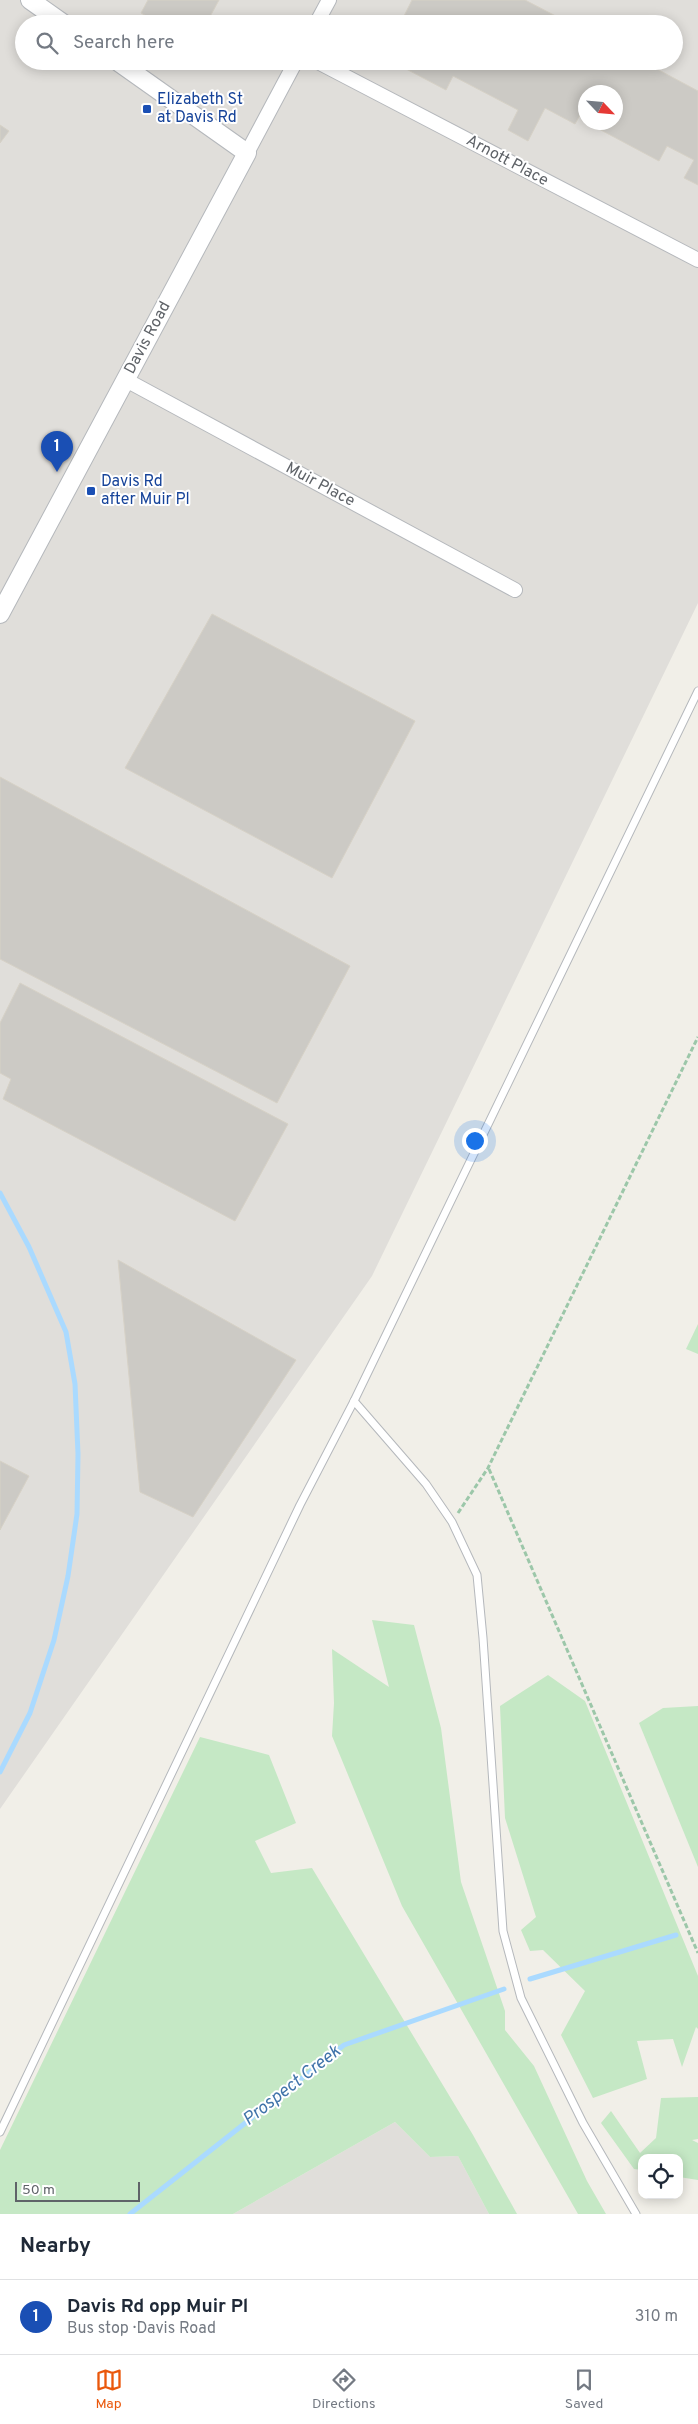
<!DOCTYPE html>
<html lang="en">
<head>
<meta charset="utf-8">
<style>
	:root { --surface:#fff; --page:#f6f6f7; --text:#1f2937; --muted:#747a83; --line:#e0e1e3; --accent:#ea580c }
	body { margin:0; font-family:Overpass,sans-serif; background:var(--page); color:var(--text) }
	.controls { position:absolute; right:15px; bottom:15px; display:grid; overflow:hidden; border-radius:10px; box-shadow:0 2px 12px #0003 }
	.controls button { width:45px; height:45px; display:grid; place-items:center; padding:0; border:0; border-bottom:1px solid var(--line); background:var(--surface); color:var(--text); font:25px sans-serif }
	.compass { position:absolute; left:578px; top:85px; width:45px; height:45px; border-radius:50%; background:var(--surface); box-shadow:0 2px 12px #0003; rotate:116deg }
	.scale { position:absolute; left:15px; bottom:12px; width:125px; box-sizing:border-box; padding-left:5px; border:2px solid #5f6368; border-top:0; font-size:14px; line-height:18px; white-space:nowrap; color:#5f6368; -webkit-text-stroke:4px #fff; paint-order:stroke }
	.you { position:absolute; left:474px; top:1140px; width:18px; height:18px; margin:-12px; border:4px solid #fff; border-radius:50%; background:#1a73e8; box-shadow:0 0 0 8px #1a73e833 }
	.badge { display:grid; place-items:center; width:32px; height:32px; border-radius:50%; background:var(--accent); color:#fff; font-size:16px; font-weight:700 }
	.pin { position:absolute; translate:-50% -41px; filter:drop-shadow(0 1px 2px #0008) }
	.pin::after { content:''; position:absolute; top:26px; width:18px; height:15px; background:inherit; clip-path:polygon(0 0,100% 0,50% 100%) }
	.list { margin:0; padding:0; list-style:none }
	h2 { display:flex; justify-content:space-between; align-items:center; height:65px; margin:0; padding:0 20px; font-size:21px }
	h2 small { font-size:16px; font-weight:400; color:var(--muted) }
	.list li { display:grid; grid-template-columns:32px 1fr auto; gap:15px; align-items:center; box-sizing:border-box; height:75px; padding:0 20px; border-top:1px solid var(--line) }
	.list b { display:block; font-size:19px; white-space:nowrap }
	.list p { margin:0; font-size:16px; white-space:nowrap; color:var(--muted) }
	.list em { font-size:16px; font-style:normal; color:var(--muted) }
	.icon { flex:none; width:28px; height:28px; fill:none; stroke:currentColor; stroke-width:2; stroke-linecap:round; stroke-linejoin:round }
	.map { position:relative; flex:none; width:698px; height:2214px; overflow:hidden }
	.search { position:absolute; background:var(--surface); box-shadow:0 2px 12px #0003; left:15px; right:15px; top:15px; height:55px; display:flex; align-items:center; gap:12px; box-sizing:border-box; padding:0 18px; border-radius:28px; color:var(--muted); font-size:19px }
	.sheet { height:140px; background:var(--surface) }
	nav { display:flex; justify-content:space-around; align-items:center; box-sizing:border-box; height:70px; border-top:1px solid var(--line); background:var(--surface); font-size:14px; color:var(--muted) }
	nav a { display:grid; justify-items:center; gap:2px }
	nav .on { color:var(--accent) }
	.map>svg:first-child { display:block }
	.industrial { fill:#e0deda; fill-rule:evenodd }
	.green { fill:#c5e8c5 }
	.lines { fill:none; stroke-linecap:round; stroke-linejoin:round }
	.stream { stroke:#aadaff; stroke-width:5 }
	.building { fill:#cccac5; stroke:#d6d1c6 }
	.service-casing { stroke:#b5b8bc; stroke-width:9 }
	.minor-casing { stroke:#b5b8bc; stroke-width:16 }
	.tertiary-casing { stroke:#b5b8bc; stroke-width:20 }
	.path { stroke:#9cc7a9; stroke-width:3; stroke-dasharray:5 2.5; stroke-linecap:butt }
	.service { stroke:#fff; stroke-width:7 }
	.minor { stroke:#fff; stroke-width:14 }
	.tertiary { stroke:#fff; stroke-width:18 }
	.transit-dot { fill:#1a4fb4; stroke:#fff; stroke-width:2 }
	.labels { text-anchor:middle; dominant-baseline:central; stroke-width:4; stroke-linejoin:round; paint-order:stroke }
	.transit-label { font-size:16px; fill:#164399; stroke:#fff; text-anchor:start }
	.street-label { font-size:16px; fill:#5f6368; stroke:#fff }
	.water-label { font-size:18px; font-style:italic; fill:#4174aa; stroke:#fff }
</style>
</head>
<body>
<div class="map">
<svg width="698" height="2214" viewBox="0 0 698 2214">
	<rect width="100%" height="100%" fill="#f1efe8"/>
	<g class="industrial">
		<path d="M 0,0 L 698,0 L 698,603 L 372,1276 L 0,1809 ZM 24,24 L 674,24 L 674,61 L 24,61 ZM 586,92 L 616,92 L 616,122 L 586,122 Z"/>
		<path d="M 395,2122 L 430,2157 L 458,2156 L 489,2214 L 233,2214 Z"/>
	</g>
	<g class="green">
		<path d="M 698,1324 L 698,1354 L 686,1349 Z"/>
		<path d="M 372,1620 L 414,1625 L 441,1728 L 461,1882 L 505,2011 L 505,2030 L 534,2066 L 587,2181 L 606,2214 L 578,2214 L 402,1906 L 332,1736 L 334,1703 L 332,1649 L 389,1687 Z"/>
		<path d="M 548,1675 L 585,1701 L 698,1976 L 698,2029 L 696,2027 L 682,2067 L 673,2039 L 637,2041 L 647,2079 L 593,2098 L 561,2035 L 585,1991 L 543,1950 L 530,1951 L 521,1930 L 536,1917 L 505,1818 L 500,1706 Z"/>
		<path d="M 698,1706 L 698,1867 L 639,1723 L 663,1708 Z"/>
		<path d="M 200,1737 L 269,1755 L 296,1823 L 255,1841 L 271,1873 L 312,1868 L 473,2135 L 517,2214 L 489,2214 L 458,2156 L 430,2157 L 395,2122 L 233,2214 L 0,2214 L 0,2150 Z"/>
		<path d="M 698,2097 L 698,2139 L 692,2140 L 698,2143 L 698,2180 L 679,2177 L 679,2158 L 642,2158 L 642,2170 L 634,2169 L 601,2123 L 611,2111 L 640,2153 L 656,2138 L 661,2098 Z"/>
	</g>
	<g class="lines">
		<g class="stream">
			<path d="M 0,1193 L 29,1247 L 66,1332 L 75,1384 L 78,1454 L 77,1514 L 68,1576 L 54,1640 L 30,1713 L 0,1772"/>
			<path d="M 530,1979 L 676,1935"/>
			<path d="M 130,2214 L 344,2045 L 504,1989"/>
		</g>
	</g>
	<g class="building">
		<path d="M 148,0 L 219,0 L 206,24 L 161,24 L 141,13 Z"/>
		<path d="M 412,0 L 525,0 L 571,24 L 400,24 Z"/>
		<path d="M 391,61 L 642,61 L 698,91 L 698,185 L 684,178 L 694,160 L 667,146 L 659,161 L 599,129 L 603,122 L 616,122 L 616,92 L 586,92 L 586,104 L 575,124 L 545,108 L 528,141 L 508,130 L 518,110 L 453,76 L 446,90 Z"/>
		<path d="M 0,125 L 9,131 L 0,143 Z"/>
		<path d="M 212,614 L 415,721 L 332,878 L 125,768 Z"/>
		<path d="M 0,777 L 350,966 L 277,1103 L 0,959 Z"/>
		<path d="M 20,983 L 288,1124 L 235,1221 L 3,1099 L 11,1079 L 0,1073 L 0,1023 Z"/>
		<path d="M 118,1260 L 296,1360 L 193,1517 L 140,1492 Z"/>
		<path d="M 0,1461 L 29,1476 L 0,1530 Z"/>
	</g>
	<g class="lines">
		<g class="service-casing">
			<g id="service">
				<path d="M 354,1401 L 426,1484 L 452,1522 L 477,1575 L 483,1638 L 503,1931 L 521,1998 L 583,2123 L 636,2214"/>
				<path d="M 0,2132 L 300,1505 L 354,1401 L 698,691"/>
			</g>
		</g>
		<g class="minor-casing">
			<g id="minor">
				<path d="M 316,24 L 329,0"/>
				<path d="M 316,61 L 698,260"/>
				<path d="M 247,153 L 296,61"/>
				<path d="M 126,380 L 515,590"/>
			</g>
		</g>
		<g class="tertiary-casing">
			<g id="tertiary">
				<path d="M 30,0 L 64,24"/>
				<path d="M 0,614 L 247,153 L 117,61"/>
			</g>
		</g>
		<g class="path">
			<path d="M 489,1469 L 698,1953"/>
			<path d="M 458,1513 L 488,1468 L 698,1037"/>
		</g>
		<use href="#service" class="service"/>
		<use href="#minor" class="minor"/>
		<use href="#tertiary" class="tertiary"/>
	</g>
	<g class="transit-dot">
		<rect x="142" y="104" width="10" height="10" rx="2.5"/>
		<rect x="86" y="486" width="10" height="10" rx="2.5"/>
	</g>
	<g class="labels">
		<g class="transit-label">
			<text x="157" y="100">Elizabeth St<tspan x="157" dy="18">at Davis Rd</tspan></text>
			<text x="101" y="482">Davis Rd<tspan x="101" dy="18">after Muir Pl</tspan></text>
		</g>
		<g class="street-label">
			<text transform="translate(507 161) rotate(28)">Arnott Place</text>
			<text transform="translate(148 338) rotate(-62)">Davis Road</text>
			<text transform="translate(320 485) rotate(28)">Muir Place</text>
		</g>
		<g class="water-label">
			<text transform="translate(292 2086) rotate(-38)">Prospect Creek</text>
		</g>
	</g>
</svg>
<div class="controls">
<button><svg class="icon" aria-label="locate" viewBox="0 0 24 24"><circle cx="12" cy="12" r="6"/><path d="M12 2v4M12 18v4M2 12h4M18 12h4"/></svg></button>
</div>
<svg class="compass" viewBox="-18 -18 36 36"><path d="M0-13l5 13h-10z" fill="#e53935"/><path d="M0 13l5-13h-10z" fill="#747a83"/></svg>
<div class="scale">50 m</div>
<div class="you"></div>
<div class="pin badge" style="left:57px;top:472px;background:#1a4fb4">1</div>
<div class="search"><svg class="icon" aria-label="search" viewBox="0 0 24 24"><circle cx="10" cy="10" r="6"/><path d="M15 15l6 6"/></svg>Search here</div>
</div>
<section class="sheet">
<h2>Nearby<small></small></h2>
<ul class="list">
<li><span class="badge" style="background:#1a4fb4">1</span><div><b>Davis Rd opp Muir Pl</b><p>Bus stop · Davis Road</p></div><em>310 m</em></li>
</ul>
</section>
<nav>
<a class="on"><svg class="icon" aria-label="map" viewBox="0 0 24 24"><path d="M3 6l6-2 6 2 6-2v14l-6 2-6-2-6 2zM9 4v14M15 6v14"/></svg>Map</a>
<a><svg class="icon" aria-label="directions" viewBox="0 0 24 24"><path d="M12 3l9 9-9 9-9-9zM9 14v-3h6M13 9l2 2-2 2"/></svg>Directions</a>
<a><svg class="icon" aria-label="saved" viewBox="0 0 24 24"><path d="M7 4h10v16l-5-4-5 4z"/></svg>Saved</a>
</nav>
</body>
</html>
